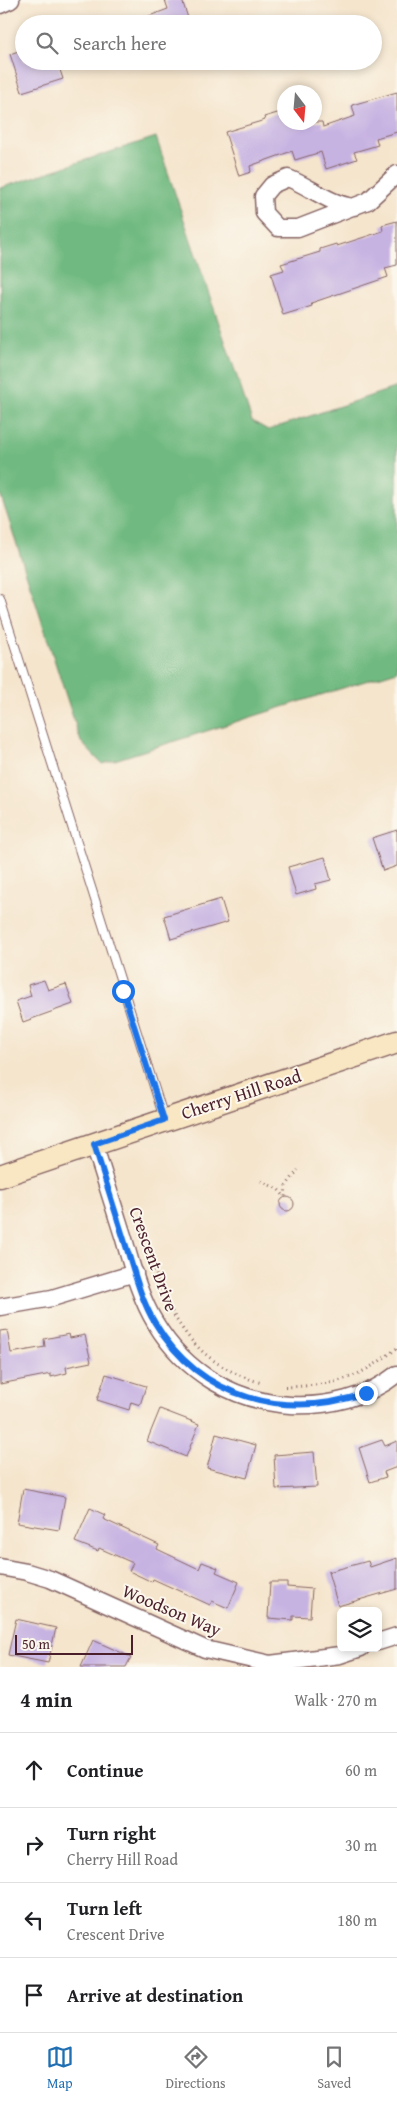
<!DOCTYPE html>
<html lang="en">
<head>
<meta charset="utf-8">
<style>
	:root { --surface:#fff; --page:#f2f2f2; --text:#202124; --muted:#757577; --line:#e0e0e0; --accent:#1f6fb2 }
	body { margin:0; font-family:"Gentium Book Plus",serif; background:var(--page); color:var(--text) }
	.controls { position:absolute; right:15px; bottom:15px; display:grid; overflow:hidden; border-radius:8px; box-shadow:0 2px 8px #0003 }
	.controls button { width:45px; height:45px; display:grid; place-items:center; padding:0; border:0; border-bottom:1px solid var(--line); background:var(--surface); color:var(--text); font:25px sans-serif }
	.compass { position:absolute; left:277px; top:85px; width:45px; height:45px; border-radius:50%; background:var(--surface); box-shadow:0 2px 8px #0003; rotate:164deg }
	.scale { position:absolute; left:15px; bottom:12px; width:118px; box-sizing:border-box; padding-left:5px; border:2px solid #4a1f2b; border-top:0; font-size:14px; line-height:18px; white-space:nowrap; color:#4a1f2b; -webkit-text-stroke:4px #fbf7ec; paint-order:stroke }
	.stop { position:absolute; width:15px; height:15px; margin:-11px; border:4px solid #1a73e8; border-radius:50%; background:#fff }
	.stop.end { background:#1a73e8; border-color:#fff; box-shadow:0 1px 5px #0008 }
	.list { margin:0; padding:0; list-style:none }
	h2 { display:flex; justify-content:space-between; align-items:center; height:65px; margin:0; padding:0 20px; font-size:21px }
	h2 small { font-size:16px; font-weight:400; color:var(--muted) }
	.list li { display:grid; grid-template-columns:32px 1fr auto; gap:15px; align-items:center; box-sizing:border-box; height:75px; padding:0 20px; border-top:1px solid var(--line) }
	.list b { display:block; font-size:19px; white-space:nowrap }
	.list p { margin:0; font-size:16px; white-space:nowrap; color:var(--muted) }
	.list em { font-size:16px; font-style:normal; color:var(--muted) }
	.icon { flex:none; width:28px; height:28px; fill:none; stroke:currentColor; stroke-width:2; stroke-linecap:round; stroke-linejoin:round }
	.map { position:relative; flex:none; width:397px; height:1667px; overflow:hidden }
	.search { position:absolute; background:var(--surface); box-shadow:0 2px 8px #0003; left:15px; right:15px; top:15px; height:55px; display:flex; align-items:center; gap:12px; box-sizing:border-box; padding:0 18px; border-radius:28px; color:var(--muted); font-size:19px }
	.sheet { height:365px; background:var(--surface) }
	nav { display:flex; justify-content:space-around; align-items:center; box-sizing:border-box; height:70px; border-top:1px solid var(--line); background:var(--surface); font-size:14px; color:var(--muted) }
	nav a { display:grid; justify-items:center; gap:2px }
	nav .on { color:var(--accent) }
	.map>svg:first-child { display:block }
	.forest { fill:#70b980; stroke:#5d6c56 }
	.building { fill:#c7b3e2 }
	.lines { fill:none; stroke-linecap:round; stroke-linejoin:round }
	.service-casing { stroke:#866464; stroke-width:10 }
	.minor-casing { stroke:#866464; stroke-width:19 }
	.secondary-casing { stroke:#866464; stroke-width:25 }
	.path { stroke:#866464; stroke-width:3; stroke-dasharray:1 4; stroke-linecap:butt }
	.service { stroke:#fff; stroke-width:8 }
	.minor { stroke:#fff; stroke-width:16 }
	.secondary { stroke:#f9e7c3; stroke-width:22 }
	.route { stroke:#1a73e8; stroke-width:6 }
	.labels { text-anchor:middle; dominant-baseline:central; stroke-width:4; stroke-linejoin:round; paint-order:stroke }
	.street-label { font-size:18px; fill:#4a1f2b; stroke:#fbf7ec }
</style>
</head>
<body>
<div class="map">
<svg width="397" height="1667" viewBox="0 0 397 1667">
	<rect width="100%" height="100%" fill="#fbf7ec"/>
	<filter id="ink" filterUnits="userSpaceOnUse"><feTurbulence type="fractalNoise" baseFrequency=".02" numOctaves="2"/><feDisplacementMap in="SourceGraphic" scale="10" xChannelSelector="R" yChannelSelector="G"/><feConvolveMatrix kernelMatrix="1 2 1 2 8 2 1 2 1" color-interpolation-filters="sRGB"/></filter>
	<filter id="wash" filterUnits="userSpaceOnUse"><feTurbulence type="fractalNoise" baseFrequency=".0096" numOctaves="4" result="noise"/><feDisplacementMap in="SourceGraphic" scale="20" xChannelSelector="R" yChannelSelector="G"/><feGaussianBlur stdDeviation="1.12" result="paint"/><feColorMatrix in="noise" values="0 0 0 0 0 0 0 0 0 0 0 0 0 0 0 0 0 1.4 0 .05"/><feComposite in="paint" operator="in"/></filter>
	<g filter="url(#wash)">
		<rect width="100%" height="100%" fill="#f5e5cd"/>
		<path class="forest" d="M 156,137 L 252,421 L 268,430 L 397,387 L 397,671 L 102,764 L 81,742 L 0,493 L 0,188 Z"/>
		<g id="blocks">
			<g class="building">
				<path d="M 165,0 L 182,0 L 190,24 L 133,24 L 133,22 L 168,9 Z"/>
				<path d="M 24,49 L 24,61 L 57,61 L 63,79 L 22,92 L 10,54 Z"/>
				<path d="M 397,92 L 397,132 L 376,138 L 378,145 L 354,152 L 357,159 L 326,169 L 321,152 L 295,160 L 292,151 L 250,166 L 251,172 L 239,176 L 225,132 L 265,120 L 264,117 L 284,111 L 284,122 L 322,122 L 323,127 L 355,116 L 352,105 Z"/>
				<path d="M 397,221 L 397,265 L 385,268 L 388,277 L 311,303 L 312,306 L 283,315 L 271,274 L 284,270 L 281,264 L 320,252 L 320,249 L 336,244 L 337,246 L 383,231 L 382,225 Z"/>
				<path d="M 397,830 L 397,866 L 383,871 L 372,838 Z"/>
				<path d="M 325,857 L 331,880 L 315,884 L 316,889 L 296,895 L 288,867 Z"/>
				<path d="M 221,899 L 228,922 L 171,939 L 164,916 Z"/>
				<path d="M 44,980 L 48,990 L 66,984 L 73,1004 L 23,1022 L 16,1001 L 31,996 L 28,985 Z"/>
				<circle cx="287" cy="1204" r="7"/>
				<path d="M 7,1330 L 11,1353 L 45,1347 L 44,1339 L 69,1334 L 70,1338 L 85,1335 L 91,1362 L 66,1367 L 67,1373 L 51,1377 L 51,1374 L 0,1384 L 0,1331 Z"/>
				<path d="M 106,1374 L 146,1386 L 140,1405 L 131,1402 L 129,1410 L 97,1400 Z"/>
				<path d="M 160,1409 L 199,1424 L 186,1457 L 147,1441 Z"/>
				<path d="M 216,1434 L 256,1445 L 247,1478 L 207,1468 Z"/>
				<path d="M 382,1440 L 385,1446 L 397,1441 L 397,1467 L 384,1472 L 386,1477 L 370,1482 L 359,1448 Z"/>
				<path d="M 314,1452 L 317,1487 L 276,1489 L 274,1455 Z"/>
				<path d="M 23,1489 L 65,1497 L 59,1530 L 17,1523 Z"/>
				<path d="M 90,1508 L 105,1515 L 103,1519 L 159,1545 L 157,1549 L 199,1569 L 202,1562 L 218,1568 L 216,1572 L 239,1582 L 228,1608 L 212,1601 L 210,1605 L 153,1579 L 152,1582 L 129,1571 L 133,1563 L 99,1548 L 98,1551 L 75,1542 Z"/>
				<path d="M 397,1558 L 397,1589 L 338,1606 L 328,1572 L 368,1561 L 370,1567 Z"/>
				<path d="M 270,1582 L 287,1582 L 287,1587 L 312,1589 L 310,1617 L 293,1616 L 293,1620 L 268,1618 Z"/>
				<path d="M 16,1619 L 56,1628 L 48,1663 L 8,1655 Z"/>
				<path d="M 93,1640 L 131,1657 L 126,1667 L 81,1667 Z"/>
			</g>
		</g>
	</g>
	<g filter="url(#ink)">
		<use href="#blocks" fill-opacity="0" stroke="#866464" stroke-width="1"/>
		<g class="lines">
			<g class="service-casing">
				<path id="service" d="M 0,599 L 164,1118"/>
			</g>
			<g class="minor-casing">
				<g id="minor">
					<path d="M 0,5 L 11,0"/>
					<path d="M 354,207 C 329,204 311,187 288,178 L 272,185 L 263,196 L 264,213 L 278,228 L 298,228 L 368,201 L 397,174"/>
					<path d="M 94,1144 C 104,1176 114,1207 124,1239 C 132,1267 140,1298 156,1324 C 185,1372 233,1401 290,1405 C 327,1407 367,1398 397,1374"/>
					<path d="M 0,1307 L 52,1298 L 135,1273"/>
					<path d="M 0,1567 L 27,1572 L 50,1579 L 205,1649 L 270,1664 L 340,1655 L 361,1648"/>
					<path d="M 378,1642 L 397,1636"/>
				</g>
			</g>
			<g class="secondary-casing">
				<path id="secondary" d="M 0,1176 L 397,1042"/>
			</g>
			<g class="path">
				<path d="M 261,1181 L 278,1189 L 285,1197 L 286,1186 L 298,1170"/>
				<path d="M 148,1251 C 168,1316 192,1363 262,1383"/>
				<path d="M 285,1387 C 336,1385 357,1380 397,1348"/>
			</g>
			<use href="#service" class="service"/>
			<use href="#minor" class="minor"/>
			<use href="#secondary" class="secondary"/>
		</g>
	</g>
	<g class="lines" filter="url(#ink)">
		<path class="route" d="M 123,991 L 164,1120 L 94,1144 C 105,1178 115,1212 126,1246 C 134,1271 141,1300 155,1323 C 201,1400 286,1420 366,1393"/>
	</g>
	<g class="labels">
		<g class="street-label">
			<text transform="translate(241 1094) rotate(-18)">Cherry Hill Road</text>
			<text transform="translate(154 1259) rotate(70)">Crescent Drive</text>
			<text transform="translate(172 1610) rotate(23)">Woodson Way</text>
		</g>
	</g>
</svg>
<div class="controls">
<button><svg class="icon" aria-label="layers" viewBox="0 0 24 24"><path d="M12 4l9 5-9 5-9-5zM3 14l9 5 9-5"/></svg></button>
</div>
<svg class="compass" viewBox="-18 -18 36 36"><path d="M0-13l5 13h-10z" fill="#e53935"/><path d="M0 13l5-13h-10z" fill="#757577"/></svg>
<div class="scale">50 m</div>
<div class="stop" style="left:123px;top:991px"></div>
<div class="stop end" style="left:366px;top:1393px"></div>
<div class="search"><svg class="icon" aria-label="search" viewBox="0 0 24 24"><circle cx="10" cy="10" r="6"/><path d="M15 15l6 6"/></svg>Search here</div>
</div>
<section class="sheet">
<h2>4 min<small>Walk · 270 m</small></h2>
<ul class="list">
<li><svg class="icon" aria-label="ahead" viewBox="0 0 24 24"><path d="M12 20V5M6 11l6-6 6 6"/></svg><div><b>Continue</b></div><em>60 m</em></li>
<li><svg class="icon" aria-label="right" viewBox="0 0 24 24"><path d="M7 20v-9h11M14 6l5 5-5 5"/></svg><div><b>Turn right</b><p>Cherry Hill Road</p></div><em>30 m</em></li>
<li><svg class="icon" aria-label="left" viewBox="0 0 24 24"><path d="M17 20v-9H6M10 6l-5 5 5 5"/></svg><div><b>Turn left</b><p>Crescent Drive</p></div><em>180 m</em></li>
<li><svg class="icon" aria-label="arrive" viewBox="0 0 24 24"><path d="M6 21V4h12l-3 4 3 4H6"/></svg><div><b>Arrive at destination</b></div></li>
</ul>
</section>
<nav>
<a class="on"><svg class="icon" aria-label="map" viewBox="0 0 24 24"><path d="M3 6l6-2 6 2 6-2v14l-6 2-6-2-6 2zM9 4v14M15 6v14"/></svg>Map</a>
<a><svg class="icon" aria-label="directions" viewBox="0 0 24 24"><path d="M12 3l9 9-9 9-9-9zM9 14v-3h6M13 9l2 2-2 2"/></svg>Directions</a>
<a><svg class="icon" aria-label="saved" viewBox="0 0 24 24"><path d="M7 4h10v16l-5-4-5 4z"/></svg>Saved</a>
</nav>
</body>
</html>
